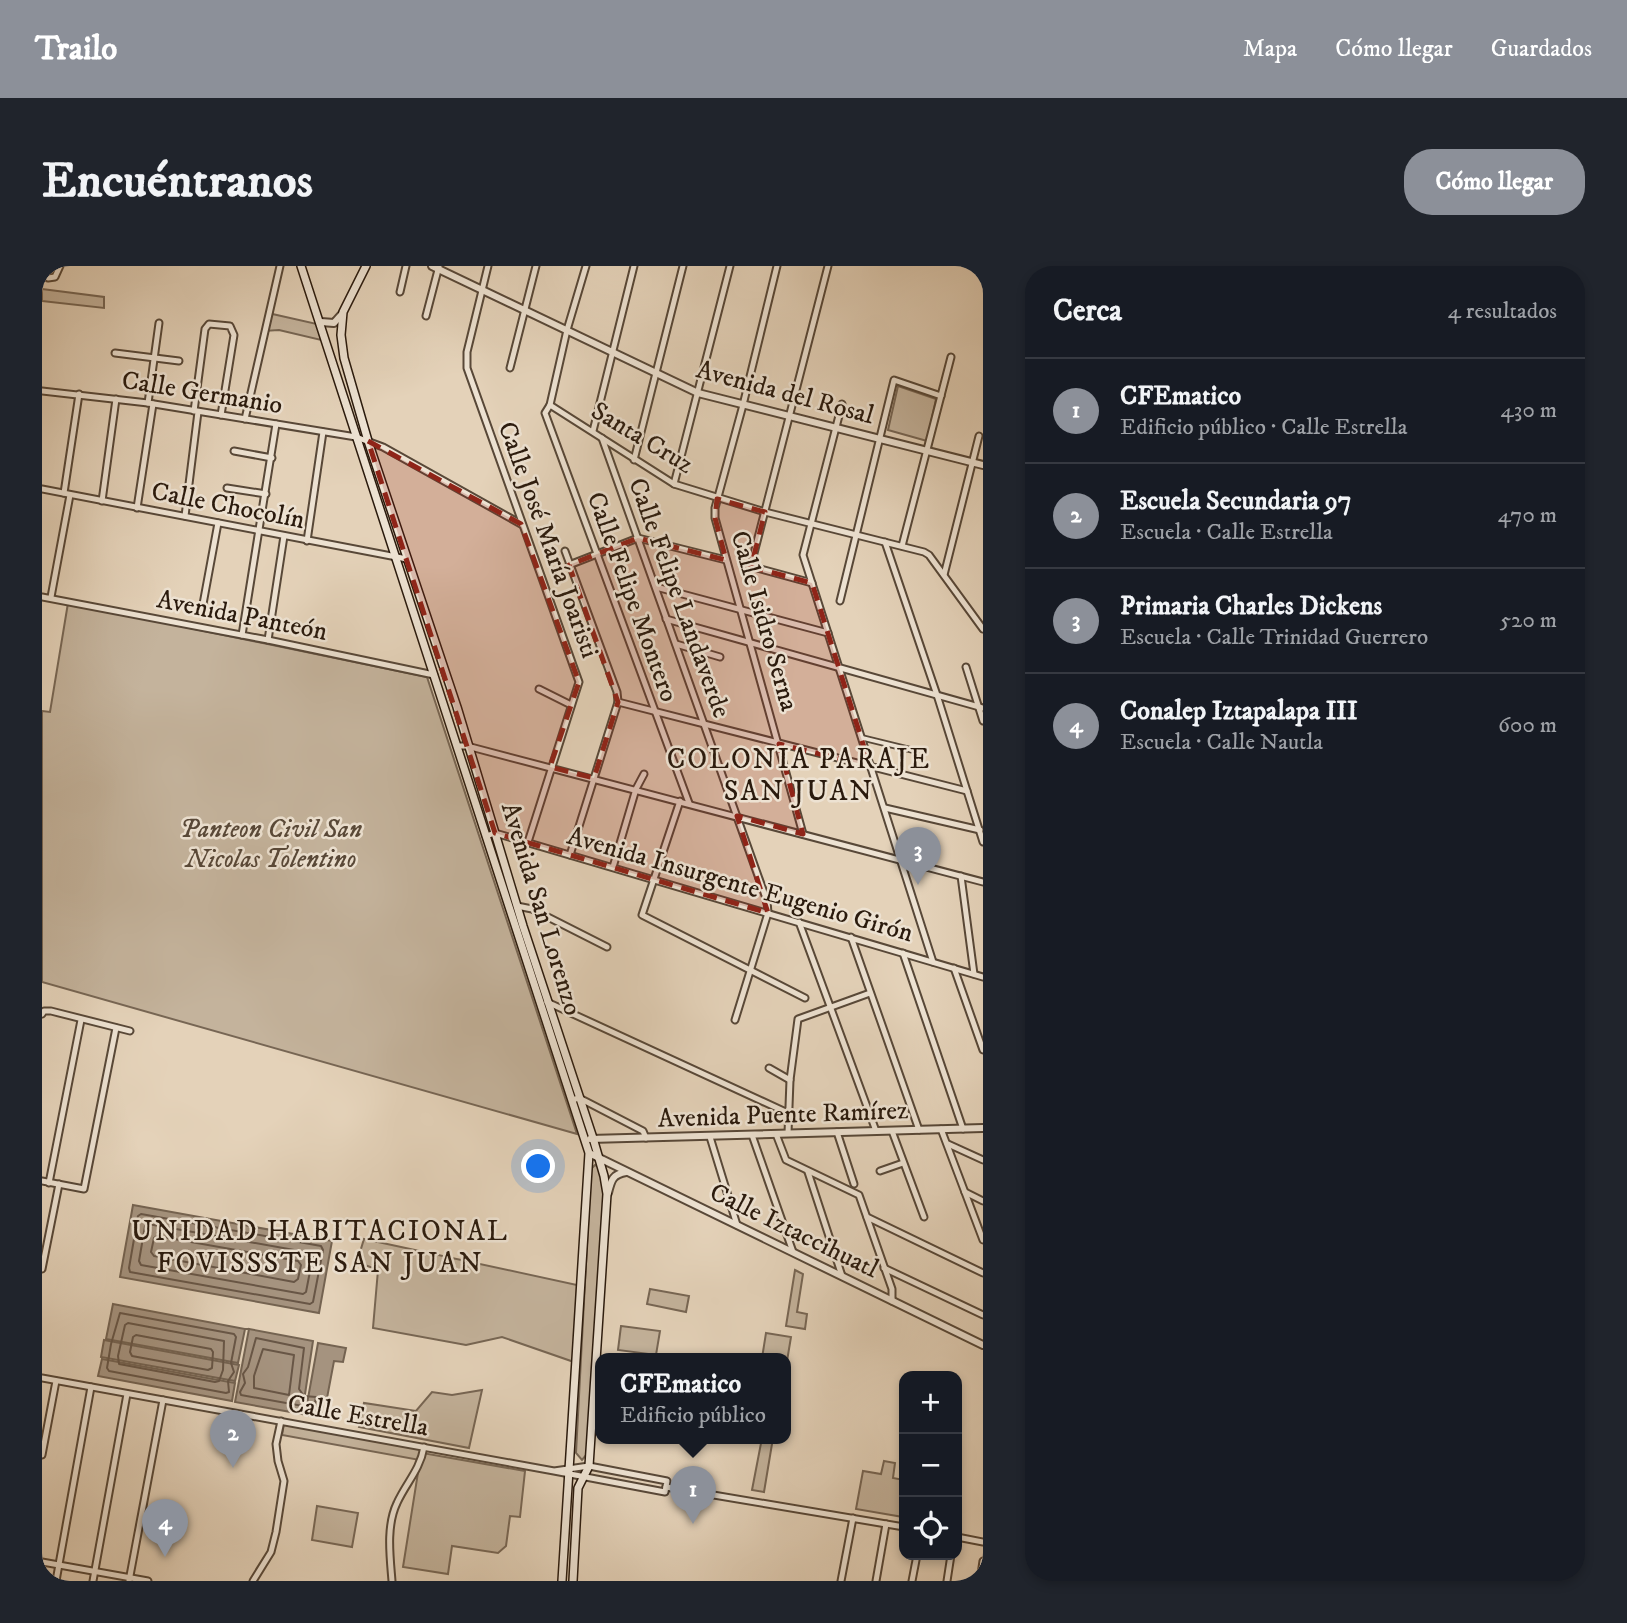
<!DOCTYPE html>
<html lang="es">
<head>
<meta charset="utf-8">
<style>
	:root { --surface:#171b24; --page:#20242c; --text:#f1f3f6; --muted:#9ea1a6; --line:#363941; --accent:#8c9099 }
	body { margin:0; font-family:"IM FELL DW Pica",serif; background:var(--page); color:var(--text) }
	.controls { position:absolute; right:21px; bottom:21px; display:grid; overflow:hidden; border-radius:14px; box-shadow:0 4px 10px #0003 }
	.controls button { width:63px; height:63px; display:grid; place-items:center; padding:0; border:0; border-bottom:2px solid var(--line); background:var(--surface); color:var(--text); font:35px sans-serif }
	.you { position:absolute; left:497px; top:901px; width:24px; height:24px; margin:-18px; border:5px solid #fff; border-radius:50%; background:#1a73e8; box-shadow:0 0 0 10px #1a73e833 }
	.badge { display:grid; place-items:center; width:46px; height:46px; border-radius:50%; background:var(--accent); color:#fff; font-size:23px; font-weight:700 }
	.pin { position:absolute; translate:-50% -58px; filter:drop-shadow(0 2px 4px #0008) }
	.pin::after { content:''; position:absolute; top:37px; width:24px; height:21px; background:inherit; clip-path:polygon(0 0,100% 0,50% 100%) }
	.popup { position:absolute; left:553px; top:1087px; width:196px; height:91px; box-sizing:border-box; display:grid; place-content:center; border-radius:14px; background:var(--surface); filter:drop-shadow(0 2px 5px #0005); font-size:23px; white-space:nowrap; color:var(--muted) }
	.popup b { font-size:26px; color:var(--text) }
	.popup::after { content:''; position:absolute; left:50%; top:100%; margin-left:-14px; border:14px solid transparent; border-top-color:var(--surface) }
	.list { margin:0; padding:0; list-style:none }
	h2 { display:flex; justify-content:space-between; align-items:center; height:91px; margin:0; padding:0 28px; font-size:30px }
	h2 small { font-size:23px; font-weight:400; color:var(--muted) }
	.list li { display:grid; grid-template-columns:46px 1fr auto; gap:21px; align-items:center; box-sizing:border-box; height:105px; padding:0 28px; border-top:2px solid var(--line) }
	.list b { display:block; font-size:26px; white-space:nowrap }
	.list p { margin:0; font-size:23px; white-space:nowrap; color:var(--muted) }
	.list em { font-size:23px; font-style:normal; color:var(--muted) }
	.icon { flex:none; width:38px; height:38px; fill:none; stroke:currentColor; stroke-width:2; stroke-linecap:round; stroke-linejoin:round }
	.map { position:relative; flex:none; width:941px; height:1315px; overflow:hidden; border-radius:28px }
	header { display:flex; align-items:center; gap:42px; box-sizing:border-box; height:98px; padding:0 35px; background:var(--accent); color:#fff }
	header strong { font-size:33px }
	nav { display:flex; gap:38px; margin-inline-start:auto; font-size:24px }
	.intro { display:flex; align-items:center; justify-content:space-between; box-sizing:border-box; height:168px; padding:0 42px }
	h1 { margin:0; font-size:49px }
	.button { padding:18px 32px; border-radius:28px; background:var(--accent); color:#fff; font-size:24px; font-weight:700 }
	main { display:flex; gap:42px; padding:0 42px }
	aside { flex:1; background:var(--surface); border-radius:28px; box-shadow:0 4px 10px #0003 }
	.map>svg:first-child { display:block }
	.green { fill:#c4b39c; stroke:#776654; stroke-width:2 }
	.water { fill:#a5937f; stroke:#746351; stroke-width:2 }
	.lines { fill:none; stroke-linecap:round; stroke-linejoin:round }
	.shore { stroke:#685646; stroke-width:2 }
	.stream { stroke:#746351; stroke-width:2 }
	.pedestrian-casing { stroke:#584838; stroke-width:7 }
	.minor-casing { stroke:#584838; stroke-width:9 }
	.tertiary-casing { stroke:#584838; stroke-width:10 }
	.secondary-casing { stroke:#2a1a0d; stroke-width:10 }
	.pedestrian { stroke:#ede2d2; stroke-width:3.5 }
	.minor { stroke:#ede2d2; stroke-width:5 }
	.tertiary { stroke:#ede2d2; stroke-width:6 }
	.secondary { stroke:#ede2d2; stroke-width:7 }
	.marked { fill:#8f2418; fill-opacity:0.2; stroke:#8f2418; stroke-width:5; stroke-dasharray:14 9; stroke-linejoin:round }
	.labels { text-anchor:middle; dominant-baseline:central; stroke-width:5; stroke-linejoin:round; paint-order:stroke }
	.street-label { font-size:26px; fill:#2a1a0d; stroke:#ede2d2 }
	.park-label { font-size:26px; font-style:italic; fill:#584838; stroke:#ede2d2 }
	.neighbourhood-label { font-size:28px; letter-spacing:2px; fill:#2a1a0d; stroke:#ede2d2 }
</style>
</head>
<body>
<header>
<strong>Trailo</strong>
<nav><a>Mapa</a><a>Cómo llegar</a><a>Guardados</a></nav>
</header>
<div class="intro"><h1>Encuéntranos</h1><a class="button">Cómo llegar</a></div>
<main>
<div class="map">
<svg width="941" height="1315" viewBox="0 0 941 1315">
	<rect width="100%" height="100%" fill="#e4d2b9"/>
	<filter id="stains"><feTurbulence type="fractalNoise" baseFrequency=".00286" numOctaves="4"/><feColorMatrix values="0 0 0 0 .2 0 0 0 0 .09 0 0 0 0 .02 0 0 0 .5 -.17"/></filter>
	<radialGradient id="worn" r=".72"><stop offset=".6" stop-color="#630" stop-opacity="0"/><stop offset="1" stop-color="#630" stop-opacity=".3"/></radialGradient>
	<g class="green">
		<path d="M 0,23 L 62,31 L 62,42 L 0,35 Z"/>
		<path d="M 226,47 L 275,58 L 279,74 L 237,64 L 222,65 Z"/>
		<path d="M 856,120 L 894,133 L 885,175 L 846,164 Z"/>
		<path d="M 26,337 L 385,411 L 535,868 L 0,716 L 0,445 L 8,446 Z"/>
		<path d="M 553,899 L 560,902 L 563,912 L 545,1188 L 540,1194 L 534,1187 L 549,903 Z"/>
		<path d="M 322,973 L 535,1019 L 532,1096 L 460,1071 L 424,1079 L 331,1062 L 336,1004 L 315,996 Z"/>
		<path d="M 753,1004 L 761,1008 L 755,1046 L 765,1048 L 763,1063 L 744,1060 Z"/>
		<path d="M 608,1023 L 647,1030 L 644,1046 L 605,1038 Z"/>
		<path d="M 579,1060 L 618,1065 L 614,1089 L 576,1084 Z"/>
		<path d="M 724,1067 L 749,1071 L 744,1101 L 744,1092 L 720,1092 Z"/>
		<path d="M 440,1124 L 427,1182 L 317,1161 L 322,1137 L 374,1145 L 390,1126 L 410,1129 Z"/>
		<path d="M 242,1157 L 380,1183 L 380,1187 L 483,1205 L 478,1251 L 468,1250 L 464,1280 L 456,1287 L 410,1280 L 406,1308 L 361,1301 L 378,1194 L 240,1169 Z"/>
		<path d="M 720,1172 L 731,1172 L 722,1226 L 710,1224 Z"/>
		<path d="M 842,1195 L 853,1197 L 851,1212 L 862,1214 L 861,1251 L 814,1243 L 821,1205 L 839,1208 Z"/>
		<path d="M 275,1240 L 316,1247 L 310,1281 L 270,1274 Z"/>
	</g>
	<g class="water">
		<path d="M 91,939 L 290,975 L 277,1047 L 78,1011 Z"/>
		<path d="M 71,1038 L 203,1063 L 196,1097 L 64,1073 Z"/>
		<path d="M 207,1063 L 271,1075 L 260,1148 L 193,1136 Z"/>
		<path d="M 62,1074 L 197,1099 L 193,1115 L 59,1091 Z"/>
		<path d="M 276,1077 L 304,1082 L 301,1096 L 292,1095 L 285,1132 L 282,1132 L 278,1152 L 263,1149 Z"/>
		<path d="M 60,1093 L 193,1117 L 190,1135 L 56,1110 Z"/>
	</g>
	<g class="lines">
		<g class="shore">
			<path d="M 99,948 L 279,980 L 281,984 L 271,1036 L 268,1038 L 88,1006 L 87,1002 L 96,950 Z"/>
			<path d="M 106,958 L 269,987 L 271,990 L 264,1026 L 261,1028 L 99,999 L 97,995 L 103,960 Z"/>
			<path d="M 115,970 L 256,995 L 259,999 L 256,1013 L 252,1016 L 112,990 L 109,986 L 112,972 Z"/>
			<path d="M 78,1047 L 192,1068 L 194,1071 L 189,1097 L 192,1106 L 186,1115 L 187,1126 L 184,1127 L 67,1105 L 65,1102 L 69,1078 Z"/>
			<path d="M 86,1057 L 182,1075 L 181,1104 L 177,1115 L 173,1116 L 77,1098 L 76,1090 L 83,1059 Z"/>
			<path d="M 94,1069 L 169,1083 L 171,1086 L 170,1102 L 166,1104 L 90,1090 L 88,1086 L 91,1071 Z"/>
			<path d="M 214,1072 L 262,1082 L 257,1123 L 262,1130 L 274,1131 L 272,1142 L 199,1129 L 198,1126 L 203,1117 L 201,1108 L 206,1101 Z"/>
			<path d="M 221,1083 L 252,1089 L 247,1129 L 212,1122 L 212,1110 Z"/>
		</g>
		<path class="stream" d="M 203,1063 L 207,1063"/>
		<g class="pedestrian-casing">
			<path id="pedestrian" d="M 821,472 L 870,484"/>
		</g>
		<g class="minor-casing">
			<g id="minor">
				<path d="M 0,0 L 3,9 L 6,12 L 13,11 L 18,0"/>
				<path d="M 446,0 L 425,86 L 425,102 L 537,416 L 486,576"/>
				<path d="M 544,0 L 525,64 L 508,139 L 503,147 L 647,537"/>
				<path d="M 735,0 L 701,139 L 673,242 L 673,252 L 761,568"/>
				<path d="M 358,26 L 364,0"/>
				<path d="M 384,50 L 397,0"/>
				<path d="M 73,87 L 137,95"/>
				<path d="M 468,102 L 494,0"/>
				<path d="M 0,125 L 106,137 L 314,171 L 341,181 L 479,258"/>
				<path d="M 106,137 L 117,57"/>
				<path d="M 800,138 L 761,289 L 891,696"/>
				<path d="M 508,139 L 632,218 L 723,246 L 882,286 L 887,289 L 941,363"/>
				<path d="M 152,145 L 163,63 L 167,58 L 188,60 L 192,69 L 179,149"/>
				<path d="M 203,153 L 238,0"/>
				<path d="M 551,165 L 592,0"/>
				<path d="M 560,172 L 725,635 L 726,647 L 693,754"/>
				<path d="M 192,185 L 230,192"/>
				<path d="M 592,194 L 641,0"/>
				<path d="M 632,218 L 688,0"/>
				<path d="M 185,222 L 224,228"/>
				<path d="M 0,223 L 365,293"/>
				<path d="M 22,227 L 37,128"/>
				<path d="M 60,235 L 74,133"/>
				<path d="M 95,242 L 111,138"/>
				<path d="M 143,250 L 156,146"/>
				<path d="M 265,275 L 281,166"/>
				<path d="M 843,276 L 895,429 L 941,576"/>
				<path d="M 860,280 L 909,91"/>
				<path d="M 523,285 L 575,426 L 576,436 L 528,589"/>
				<path d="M 527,299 L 596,272 L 684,294"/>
				<path d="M 902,309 L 937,170"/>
				<path d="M 770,317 L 715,302 L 710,295 L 786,0"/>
				<path d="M 614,321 L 786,367"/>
				<path d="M 0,331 L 226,374 L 392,409"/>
				<path d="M 9,331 L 28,229"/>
				<path d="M 798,335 L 852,114 L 899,130"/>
				<path d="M 161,338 L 176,257"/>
				<path d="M 624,353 L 941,442"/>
				<path d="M 200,369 L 234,158"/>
				<path d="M 226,374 L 242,270"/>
				<path d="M 634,378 L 678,391"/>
				<path d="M 924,401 L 941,455"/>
				<path d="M 497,423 L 529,439"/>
				<path d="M 576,436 L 925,525"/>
				<path d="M 415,480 L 425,480 L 941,616"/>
				<path d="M 638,535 L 600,649 L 763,732"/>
				<path d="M 843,542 L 938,564"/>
				<path d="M 444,570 L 453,567 L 941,711"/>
				<path d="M 571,601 L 594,523 L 602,508"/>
				<path d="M 919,610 L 932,708"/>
				<path d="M 475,640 L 490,643 L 565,681"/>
				<path d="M 757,656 L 834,865"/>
				<path d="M 809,671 L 877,864"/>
				<path d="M 861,687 L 921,863"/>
				<path d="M 912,702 L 941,784"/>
				<path d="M 505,736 L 746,847"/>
				<path d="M 0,748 L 2,745 L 9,745 L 88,765"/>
				<path d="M 727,802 L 748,814"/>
				<path d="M 530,834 L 537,832 L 545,836 L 601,865 L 604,872"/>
				<path d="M 899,863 L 941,974"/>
				<path d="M 850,865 L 882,951"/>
				<path d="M 795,866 L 812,918"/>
				<path d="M 746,867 L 748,814 L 756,753 L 828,727"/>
				<path d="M 734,868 L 744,894 L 817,929 L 850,1023 L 850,1035"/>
				<path d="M 710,869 L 751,986"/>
				<path d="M 668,871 L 695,959"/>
				<path d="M 906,878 L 941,894"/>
				<path d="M 838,905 L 861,897"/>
				<path d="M 766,906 L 800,1010"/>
				<path d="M 0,915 L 42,923 L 74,762"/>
				<path d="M 7,917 L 39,754"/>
				<path d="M 923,926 L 941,935"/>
				<path d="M 825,951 L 941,1007"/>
				<path d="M 842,1002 L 941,1049"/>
				<path d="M 0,1003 L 17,918"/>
				<path d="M 0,1112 L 512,1205 L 547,1200 L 625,1215 L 623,1226 L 512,1205"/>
				<path d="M 0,1189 L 14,1115"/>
				<path d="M 624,1221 L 862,1261"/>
				<path d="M 915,1271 L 941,1276"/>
				<path d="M 0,1296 L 106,1315"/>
				<path d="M 14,1315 L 49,1121"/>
				<path d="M 51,1315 L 85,1128"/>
				<path d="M 87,1315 L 121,1134"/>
				<path d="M 211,1315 L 229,1286 L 234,1266 L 242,1215 L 236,1195 L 234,1178 L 239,1155"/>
				<path d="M 350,1315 C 348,1290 344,1260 355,1237 C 364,1217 378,1204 382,1181"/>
				<path d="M 799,1315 L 811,1252"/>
				<path d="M 834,1315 L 844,1258"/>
				<path d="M 870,1315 L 875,1289"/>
				<path d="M 905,1315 L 909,1289"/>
				<path d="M 938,1315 L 941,1295"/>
			</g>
		</g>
		<g class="tertiary-casing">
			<g id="tertiary">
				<path d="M 390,0 L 656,127 L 941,199"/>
				<path d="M 279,56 L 292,57 L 300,48"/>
				<path d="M 548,873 L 941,862"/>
				<path d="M 547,887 L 941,1079"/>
				<path d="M 566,927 C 569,914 571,908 584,906"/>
			</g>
		</g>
		<g class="secondary-casing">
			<g id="secondary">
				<path d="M 259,0 L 547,887 L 520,1315"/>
				<path d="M 324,0 L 301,46 L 299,69 L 302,92 L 326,175 L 415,441 L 481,660 L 551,872 L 562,910 L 565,928 L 547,1200 L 536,1222 L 531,1315"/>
			</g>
		</g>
		<use href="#pedestrian" class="pedestrian"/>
		<use href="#minor" class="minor"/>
		<use href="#tertiary" class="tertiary"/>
		<use href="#secondary" class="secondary"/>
	</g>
	<path class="marked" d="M 326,175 L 479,258 L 537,416 L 508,501 L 552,512 L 576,436 L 527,299 L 596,272 L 684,294 L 673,252 L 675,233 L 723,246 L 709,301 L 770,317 L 828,500 L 737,478 L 761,568 L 695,550 L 726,647 L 453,567 Z"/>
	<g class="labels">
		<g class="street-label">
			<text transform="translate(160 127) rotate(9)">Calle Germanio</text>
			<text transform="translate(743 127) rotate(15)">Avenida del Rosal</text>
			<text transform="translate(600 172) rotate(31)">Santa Cruz</text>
			<text transform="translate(186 240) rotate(11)">Calle Chocolín</text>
			<text transform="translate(506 274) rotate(70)">Calle José María Joaristi</text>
			<text transform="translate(590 331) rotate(70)">Calle Felipe Montero</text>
			<text transform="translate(637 332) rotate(70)">Calle Felipe Landaverde</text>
			<text transform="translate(200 350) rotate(11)">Avenida Panteón</text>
			<text transform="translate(722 355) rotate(74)">Calle Isidro Serna</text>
			<text transform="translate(698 619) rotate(16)">Avenida Insurgente Eugenio Girón</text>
			<text transform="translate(499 643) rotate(73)">Avenida San Lorenzo</text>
			<text transform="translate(741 849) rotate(-2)">Avenida Puente Ramírez</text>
			<text transform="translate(752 965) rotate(26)">Calle Iztaccihuatl</text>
			<text transform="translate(316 1150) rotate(10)">Calle Estrella</text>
		</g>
		<g class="park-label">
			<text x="229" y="563">Panteon Civil San<tspan x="229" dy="30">Nicolas Tolentino</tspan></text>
		</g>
		<g class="neighbourhood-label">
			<text x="757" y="493">COLONIA PARAJE<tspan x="757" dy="32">SAN JUAN</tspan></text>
			<text x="278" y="965">UNIDAD HABITACIONAL<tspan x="278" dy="32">FOVISSSTE SAN JUAN</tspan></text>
		</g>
	</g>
	<rect width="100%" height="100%" filter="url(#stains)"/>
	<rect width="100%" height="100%" fill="url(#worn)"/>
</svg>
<div class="controls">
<button>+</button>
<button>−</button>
<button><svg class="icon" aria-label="locate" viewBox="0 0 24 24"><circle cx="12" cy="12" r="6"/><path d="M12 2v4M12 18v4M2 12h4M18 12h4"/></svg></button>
</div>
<div class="you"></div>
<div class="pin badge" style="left:651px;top:1258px">1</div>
<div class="popup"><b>CFEmatico</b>Edificio público</div>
<div class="pin badge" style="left:191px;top:1202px">2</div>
<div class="pin badge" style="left:876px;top:619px">3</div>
<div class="pin badge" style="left:123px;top:1291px">4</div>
</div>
<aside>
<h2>Cerca<small>4 resultados</small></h2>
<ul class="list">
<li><span class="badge">1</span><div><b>CFEmatico</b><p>Edificio público · Calle Estrella</p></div><em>430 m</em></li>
<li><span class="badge">2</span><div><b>Escuela Secundaria 97</b><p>Escuela · Calle Estrella</p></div><em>470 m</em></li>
<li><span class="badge">3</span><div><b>Primaria Charles Dickens</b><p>Escuela · Calle Trinidad Guerrero</p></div><em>520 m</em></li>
<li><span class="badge">4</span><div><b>Conalep Iztapalapa III</b><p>Escuela · Calle Nautla</p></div><em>600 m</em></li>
</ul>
</aside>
</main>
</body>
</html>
